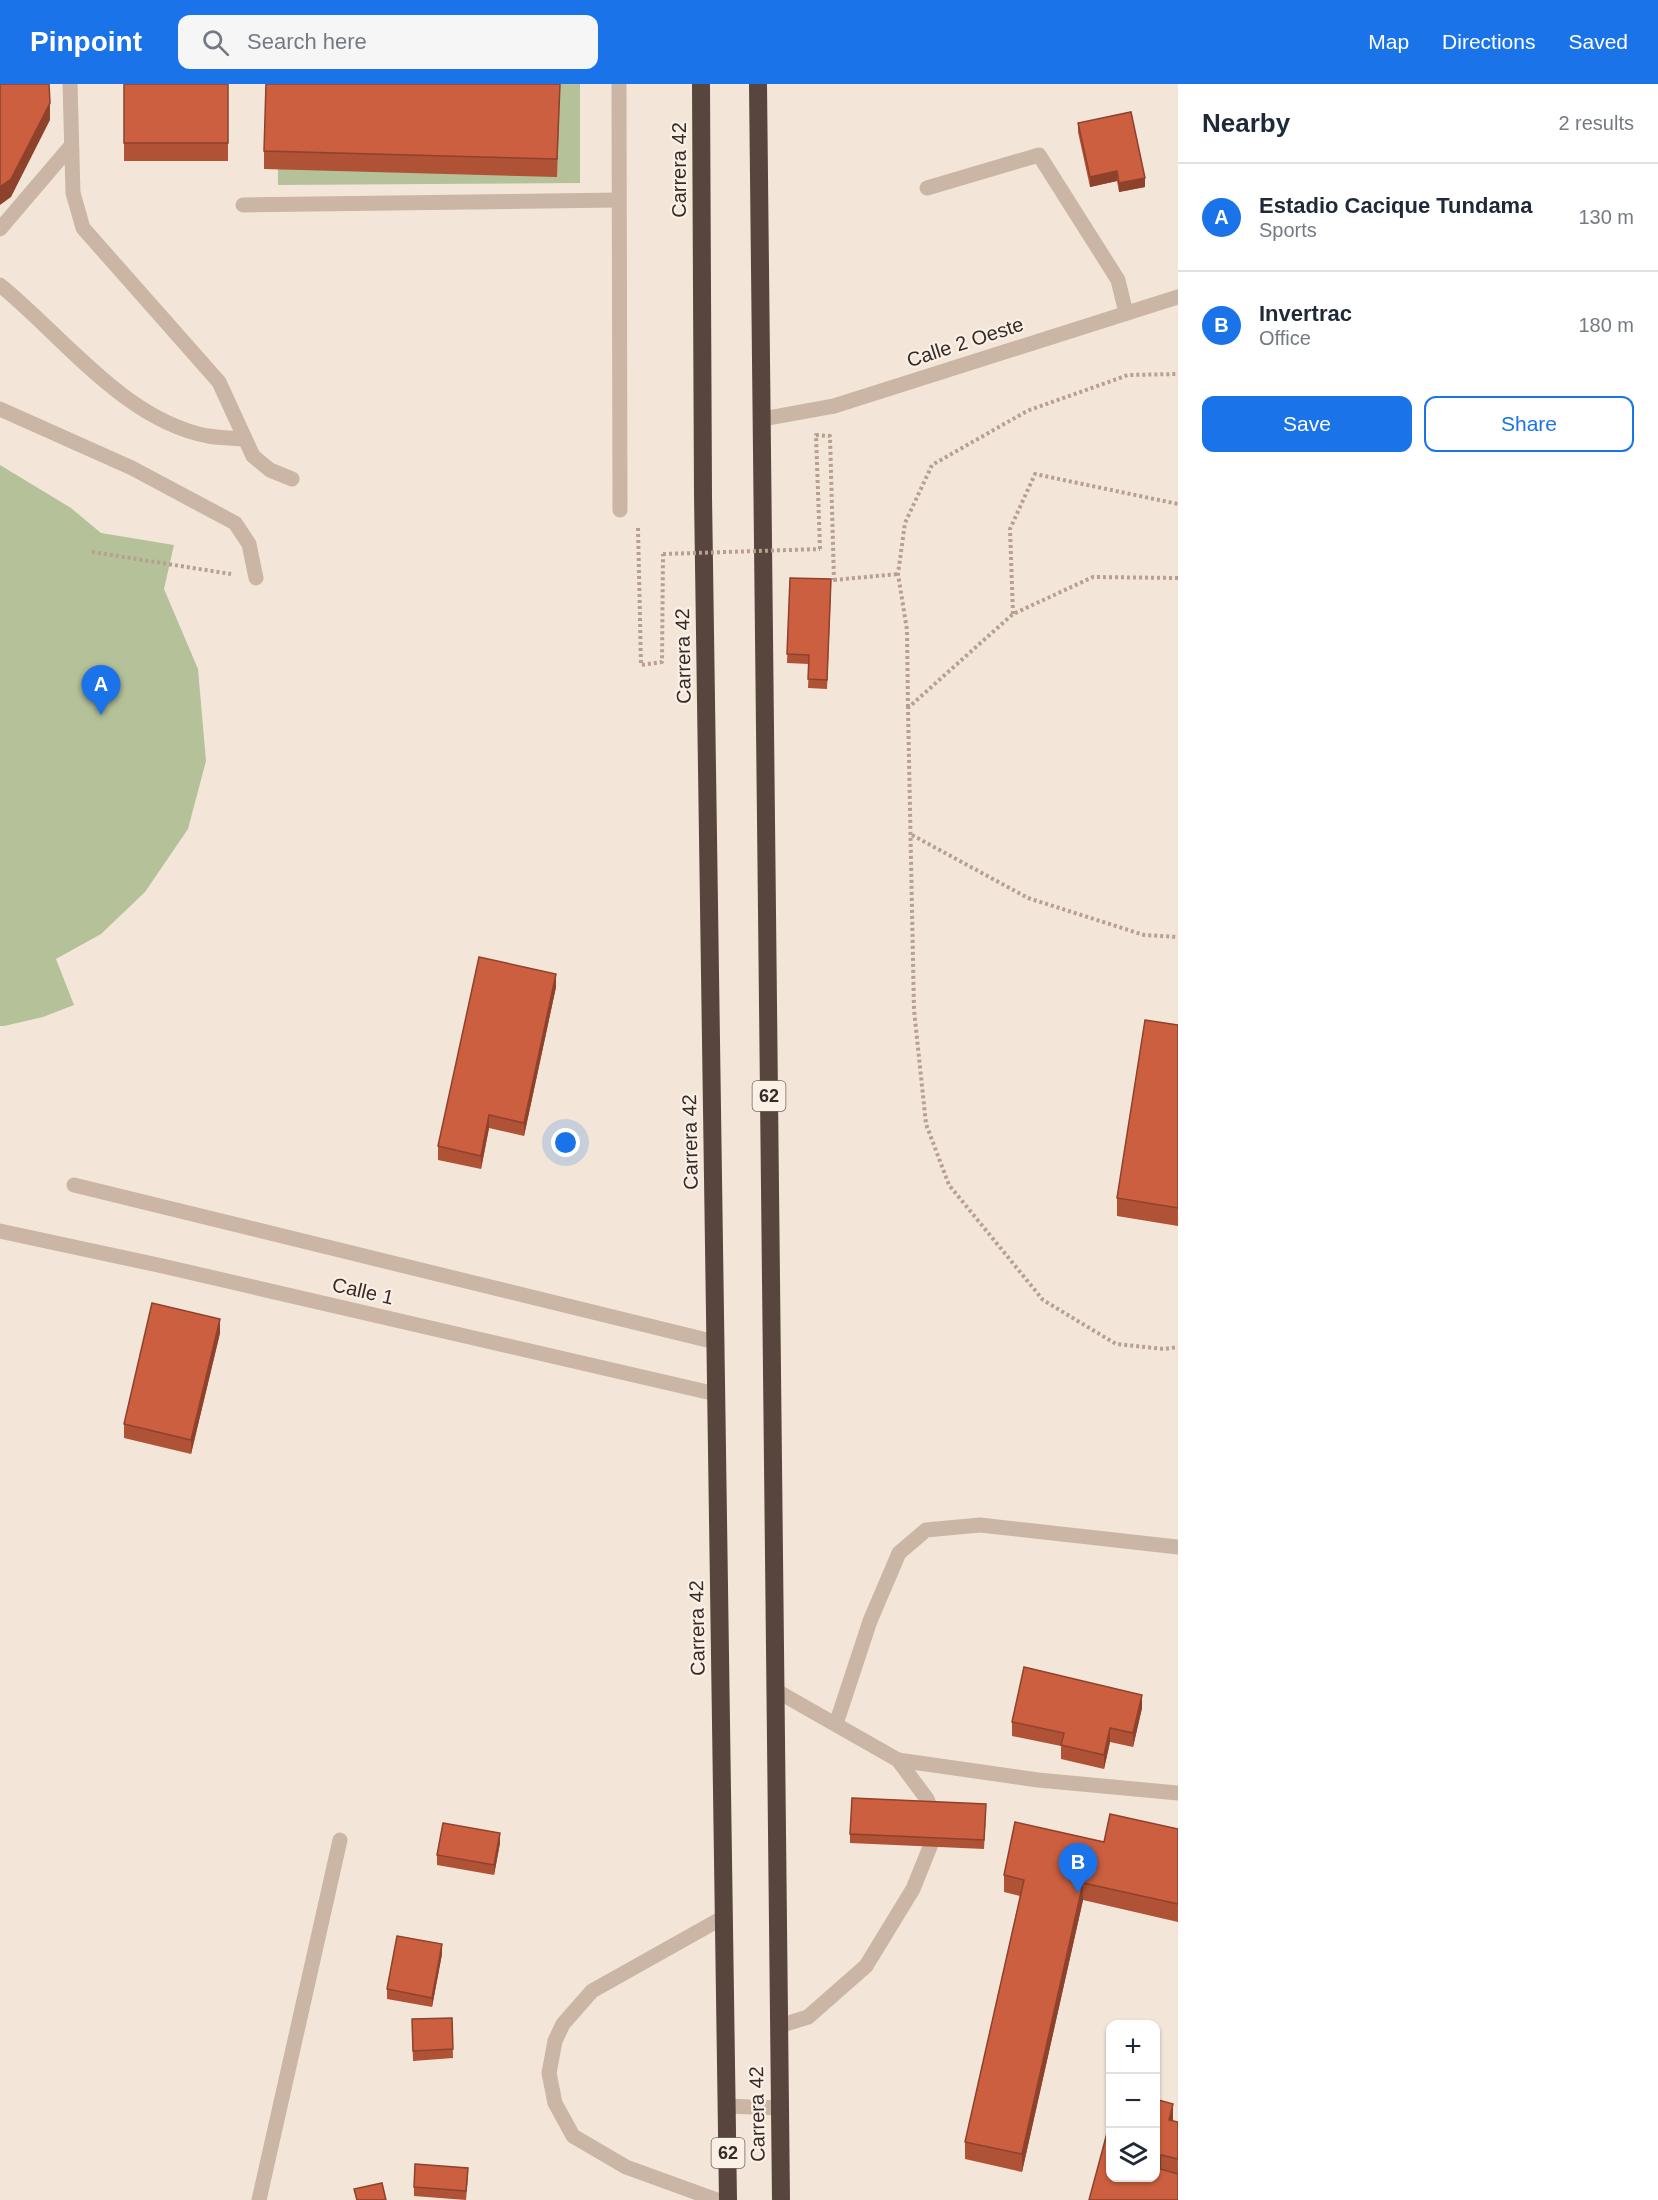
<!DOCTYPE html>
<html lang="en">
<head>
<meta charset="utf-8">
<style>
	:root { --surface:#fff; --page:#f6f6f7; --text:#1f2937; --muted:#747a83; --line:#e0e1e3; --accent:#1a73e8 }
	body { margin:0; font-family:Arial,sans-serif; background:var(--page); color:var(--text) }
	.controls { position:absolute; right:18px; bottom:18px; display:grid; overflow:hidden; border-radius:12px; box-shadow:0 2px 4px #0004 }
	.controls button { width:54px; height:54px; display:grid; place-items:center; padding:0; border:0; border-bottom:2px solid var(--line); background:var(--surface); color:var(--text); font:30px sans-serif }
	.you { position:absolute; left:566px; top:1059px; width:21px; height:21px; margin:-15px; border:4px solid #fff; border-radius:50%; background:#1a73e8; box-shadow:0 0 0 9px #1a73e833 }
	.badge { display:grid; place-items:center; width:39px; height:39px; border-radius:50%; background:var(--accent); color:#fff; font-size:20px; font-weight:700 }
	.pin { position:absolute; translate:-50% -50px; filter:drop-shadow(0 2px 3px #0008) }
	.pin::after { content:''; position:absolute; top:32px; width:21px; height:18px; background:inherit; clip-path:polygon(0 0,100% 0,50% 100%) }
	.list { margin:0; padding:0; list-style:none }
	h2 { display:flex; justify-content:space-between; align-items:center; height:78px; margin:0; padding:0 24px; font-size:26px }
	h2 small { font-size:20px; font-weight:400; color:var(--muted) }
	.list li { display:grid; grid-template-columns:39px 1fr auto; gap:18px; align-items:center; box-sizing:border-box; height:108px; padding:0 24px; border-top:2px solid var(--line) }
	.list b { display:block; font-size:22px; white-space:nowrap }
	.list p { margin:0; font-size:20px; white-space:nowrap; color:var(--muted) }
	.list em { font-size:20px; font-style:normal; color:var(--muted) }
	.actions { display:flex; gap:12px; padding:18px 24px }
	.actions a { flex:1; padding:14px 0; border:2px solid var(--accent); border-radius:12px; text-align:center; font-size:21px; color:var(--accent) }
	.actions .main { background:var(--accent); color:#fff }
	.icon { flex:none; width:33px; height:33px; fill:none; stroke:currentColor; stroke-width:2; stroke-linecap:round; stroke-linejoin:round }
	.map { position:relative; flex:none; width:1178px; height:2116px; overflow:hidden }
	header { display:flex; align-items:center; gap:36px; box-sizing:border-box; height:84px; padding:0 30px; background:var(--accent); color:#fff }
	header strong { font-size:28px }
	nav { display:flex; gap:33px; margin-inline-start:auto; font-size:21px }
	.search { width:420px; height:54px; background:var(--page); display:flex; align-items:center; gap:15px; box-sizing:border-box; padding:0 21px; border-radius:12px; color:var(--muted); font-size:22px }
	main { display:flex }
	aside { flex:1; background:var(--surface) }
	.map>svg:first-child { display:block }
	.green { fill:#b5c299 }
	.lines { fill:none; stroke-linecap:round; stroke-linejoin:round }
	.path { stroke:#b7a08f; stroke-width:4; stroke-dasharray:3 3; stroke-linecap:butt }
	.minor { stroke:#cbb6a5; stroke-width:15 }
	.highway { stroke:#58453d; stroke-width:18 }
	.path-bridge { stroke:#b7a08f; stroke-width:4; stroke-dasharray:3 3; stroke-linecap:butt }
	.wall { fill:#af5236 }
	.shaded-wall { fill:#8e422c }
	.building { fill:#cb5f3f; stroke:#8e422c; stroke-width:1.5 }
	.labels { text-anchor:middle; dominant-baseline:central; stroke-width:4.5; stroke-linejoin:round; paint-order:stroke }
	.shield { fill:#faf0e6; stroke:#716660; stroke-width:1.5 }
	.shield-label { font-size:18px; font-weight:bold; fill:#362b27 }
	.street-label { font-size:20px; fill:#362b27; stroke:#faf0e6 }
</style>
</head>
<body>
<header>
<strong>Pinpoint</strong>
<div class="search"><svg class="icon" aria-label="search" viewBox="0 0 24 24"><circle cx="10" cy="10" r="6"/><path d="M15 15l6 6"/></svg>Search here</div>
<nav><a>Map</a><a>Directions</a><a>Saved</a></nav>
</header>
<main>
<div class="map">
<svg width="1178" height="2116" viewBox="0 0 1178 2116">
	<rect width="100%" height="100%" fill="#f3e6d9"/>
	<g class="green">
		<path d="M 277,0 L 580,0 L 580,99 L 278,101 Z"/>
		<path d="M 0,381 L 71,424 L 101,449 L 174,461 L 164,505 L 198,585 L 206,677 L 188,745 L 145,808 L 101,850 L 56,875 L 74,921 L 43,933 L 4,942 L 0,942 Z"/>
	</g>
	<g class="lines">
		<g class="path">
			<path d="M 638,444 L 641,581 L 662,578 L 663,470"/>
			<path d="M 820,465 L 816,351 L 830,352 L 834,496 L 827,497"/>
			<path d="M 92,468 L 231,490"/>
			<path d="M 1178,494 L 1093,493 L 1013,530 L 908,624 L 914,926 L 926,1040 L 949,1101 L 1043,1216 L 1116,1260 L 1164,1265 L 1178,1263"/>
			<path d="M 834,496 L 898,490"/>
			<path d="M 1013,530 L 1010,445 L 1035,390 L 1178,420"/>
			<path d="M 908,623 L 907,546 L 898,490 L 905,439 L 932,381 L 1027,327 L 1128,291 L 1178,290"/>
			<path d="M 912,751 L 1028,814 L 1144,851 L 1178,853"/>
		</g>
		<g class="minor">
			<path d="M 70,0 L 73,109 L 83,144 L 219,298 L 253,372 L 270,386 L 292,395"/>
			<path d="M 619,0 L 620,426"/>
			<path d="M 927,104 L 1039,71 L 1118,196 L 1126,229"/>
			<path d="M 243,121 L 619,116"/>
			<path d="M 0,145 L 70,63"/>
			<path d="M 0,201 C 63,252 124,336 208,352 C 220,354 233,354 245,355"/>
			<path d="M 0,325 L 132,384 L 235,439 L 249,460 L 256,494"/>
			<path d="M 762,335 L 834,322 L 1178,213"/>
			<path d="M 74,1101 L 715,1258"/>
			<path d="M 0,1147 L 158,1181 L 716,1310"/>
			<path d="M 775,1606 L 898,1676 L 927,1715 L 938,1743 L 913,1805 L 866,1882 L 808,1933 L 779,1942"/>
			<path d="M 836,1640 L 870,1537 L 899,1469 L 926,1446 L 980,1441 L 1178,1463"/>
			<path d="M 898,1676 L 1038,1696 L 1178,1709"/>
			<path d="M 727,2022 L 780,2024"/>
			<path d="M 259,2116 L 340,1756"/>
			<path d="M 717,2116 L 626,2083 L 573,2052 L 555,2019 L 549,1989 L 555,1957 L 563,1940 L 592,1907 L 724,1833"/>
		</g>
		<g class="highway">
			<path d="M 701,0 L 703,412 L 728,2116"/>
			<path d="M 758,0 L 781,2116"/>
		</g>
		<path class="path-bridge" d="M 663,470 L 820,465"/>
	</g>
	<g class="wall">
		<rect x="124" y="0" width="104" height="77"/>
		<path d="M 560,0 L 557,93 L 264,85 L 264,67 Z"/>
		<path d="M 1078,39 L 1145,103 L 1119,108 L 1117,97 L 1090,103 L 1078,48 Z"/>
		<path d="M 790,494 L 831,505 L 827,605 L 808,604 L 809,580 L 787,579 Z"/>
		<path d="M 556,903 L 524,1052 L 489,1044 L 481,1085 L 438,1076 L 438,1062 Z"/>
		<path d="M 1178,941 L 1178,1142 L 1117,1132 L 1117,1114 Z"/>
		<path d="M 220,1249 L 191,1370 L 124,1354 L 124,1340 Z"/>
		<path d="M 1142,1624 L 1133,1663 L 1110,1658 L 1104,1685 L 1061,1675 L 1061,1662 L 1012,1652 L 1012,1638 Z"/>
		<path d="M 986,1729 L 984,1765 L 850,1759 L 850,1750 Z"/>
		<path d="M 1178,1745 L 1178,1838 L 1083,1816 L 1022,2088 L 965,2075 L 965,2058 L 1020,1812 L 1004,1808 L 1004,1791 L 1104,1758 Z"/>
		<path d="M 500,1759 L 494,1791 L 437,1781 L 437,1771 Z"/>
		<path d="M 442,1870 L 432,1923 L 387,1915 L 387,1905 Z"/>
		<path d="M 452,1934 L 453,1974 L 413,1977 L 412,1935 Z"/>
		<path d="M 1155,2015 L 1173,2037 L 1178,2038 L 1178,2116 L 1089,2116 Z"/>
		<path d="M 468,2093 L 466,2116 L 414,2112 L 414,2103 Z"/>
	</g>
	<g class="shaded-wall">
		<path d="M 50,19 L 50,36 L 11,113 L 0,121 L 0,103 Z"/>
		<path d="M 1117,87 L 1117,97 L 1090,103 L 1090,93 Z"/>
		<path d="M 1145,94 L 1145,103 L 1119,108 L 1119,99 Z"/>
		<path d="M 556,890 L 556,903 L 524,1052 L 524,1039 Z"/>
		<path d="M 489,1031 L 489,1044 L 481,1085 L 481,1072 Z"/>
		<path d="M 220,1235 L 220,1249 L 191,1370 L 191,1356 Z"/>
		<path d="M 1142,1611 L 1142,1624 L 1133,1663 L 1133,1649 Z"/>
		<path d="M 1110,1644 L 1110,1658 L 1104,1685 L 1104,1671 Z"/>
		<path d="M 500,1749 L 500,1759 L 494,1791 L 494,1781 Z"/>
		<path d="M 1083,1799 L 1083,1816 L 1022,2088 L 1022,2070 Z"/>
		<path d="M 442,1860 L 442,1870 L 432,1923 L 432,1914 Z"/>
		<path d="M 1173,2020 L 1173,2038 L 1169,2036 Z"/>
		<path d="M 1161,2071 L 1161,2088 L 1157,2084 Z"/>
	</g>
	<g class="building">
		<path d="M 0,0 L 49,0 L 50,19 L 11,95 L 0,103 Z"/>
		<rect x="124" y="0" width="104" height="59"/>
		<path d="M 266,0 L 560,0 L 557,75 L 264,67 Z"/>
		<path d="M 1131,28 L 1145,94 L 1119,99 L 1117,87 L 1090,93 L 1078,39 Z"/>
		<path d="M 790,494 L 831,495 L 827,596 L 808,595 L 809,571 L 787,570 Z"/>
		<path d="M 479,873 L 556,890 L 524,1039 L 489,1031 L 481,1072 L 438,1062 Z"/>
		<path d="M 1145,936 L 1178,941 L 1178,1124 L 1117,1114 Z"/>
		<path d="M 152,1219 L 220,1235 L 191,1356 L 124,1340 Z"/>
		<path d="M 1024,1583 L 1142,1611 L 1133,1649 L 1110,1644 L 1104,1671 L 1061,1661 L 1064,1649 L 1012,1638 Z"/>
		<path d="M 852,1714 L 986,1720 L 984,1756 L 850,1750 Z"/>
		<path d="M 1110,1730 L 1178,1745 L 1178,1820 L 1083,1799 L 1022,2070 L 965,2058 L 1024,1796 L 1004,1791 L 1015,1738 L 1104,1758 Z"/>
		<path d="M 443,1739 L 500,1749 L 494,1781 L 437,1771 Z"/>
		<path d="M 397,1852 L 442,1860 L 432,1914 L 387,1905 Z"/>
		<path d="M 452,1934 L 453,1965 L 413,1967 L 412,1935 Z"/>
		<path d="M 1155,2015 L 1173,2020 L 1169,2036 L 1178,2038 L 1178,2075 L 1161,2071 L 1157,2084 L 1178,2090 L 1178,2116 L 1089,2116 L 1110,2038 L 1110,2094 L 1155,2094 Z"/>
		<path d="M 415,2080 L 468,2084 L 466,2107 L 414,2103 Z"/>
		<path d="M 382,2099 L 386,2116 L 357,2116 L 354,2105 Z"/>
	</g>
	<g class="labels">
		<g class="shield">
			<rect x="752.5" y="997" width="33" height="30" rx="4.5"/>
			<rect x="711.5" y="2054" width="33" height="30" rx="4.5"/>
		</g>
		<g class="shield-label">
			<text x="769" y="1012">62</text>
			<text x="728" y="2069">62</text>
		</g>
		<g class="street-label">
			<text transform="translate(679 86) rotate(-90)">Carrera 42</text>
			<text transform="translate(965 258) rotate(-18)">Calle 2 Oeste</text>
			<text transform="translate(683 572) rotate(-91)">Carrera 42</text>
			<text transform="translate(690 1058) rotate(-91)">Carrera 42</text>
			<text transform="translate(363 1207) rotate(13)">Calle 1</text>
			<text transform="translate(697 1544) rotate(-91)">Carrera 42</text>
			<text transform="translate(757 2030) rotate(-91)">Carrera 42</text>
		</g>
	</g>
</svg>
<div class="controls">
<button>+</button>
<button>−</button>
<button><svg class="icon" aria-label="layers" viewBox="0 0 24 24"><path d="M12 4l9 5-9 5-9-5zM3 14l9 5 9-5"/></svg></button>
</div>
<div class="you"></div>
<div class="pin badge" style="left:101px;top:631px">A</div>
<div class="pin badge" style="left:1078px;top:1809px">B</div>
</div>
<aside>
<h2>Nearby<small>2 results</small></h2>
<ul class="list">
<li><span class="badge">A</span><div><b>Estadio Cacique Tundama</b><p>Sports</p></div><em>130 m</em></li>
<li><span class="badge">B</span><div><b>Invertrac</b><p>Office</p></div><em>180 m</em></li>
</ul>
<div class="actions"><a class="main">Save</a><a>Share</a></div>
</aside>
</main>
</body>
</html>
